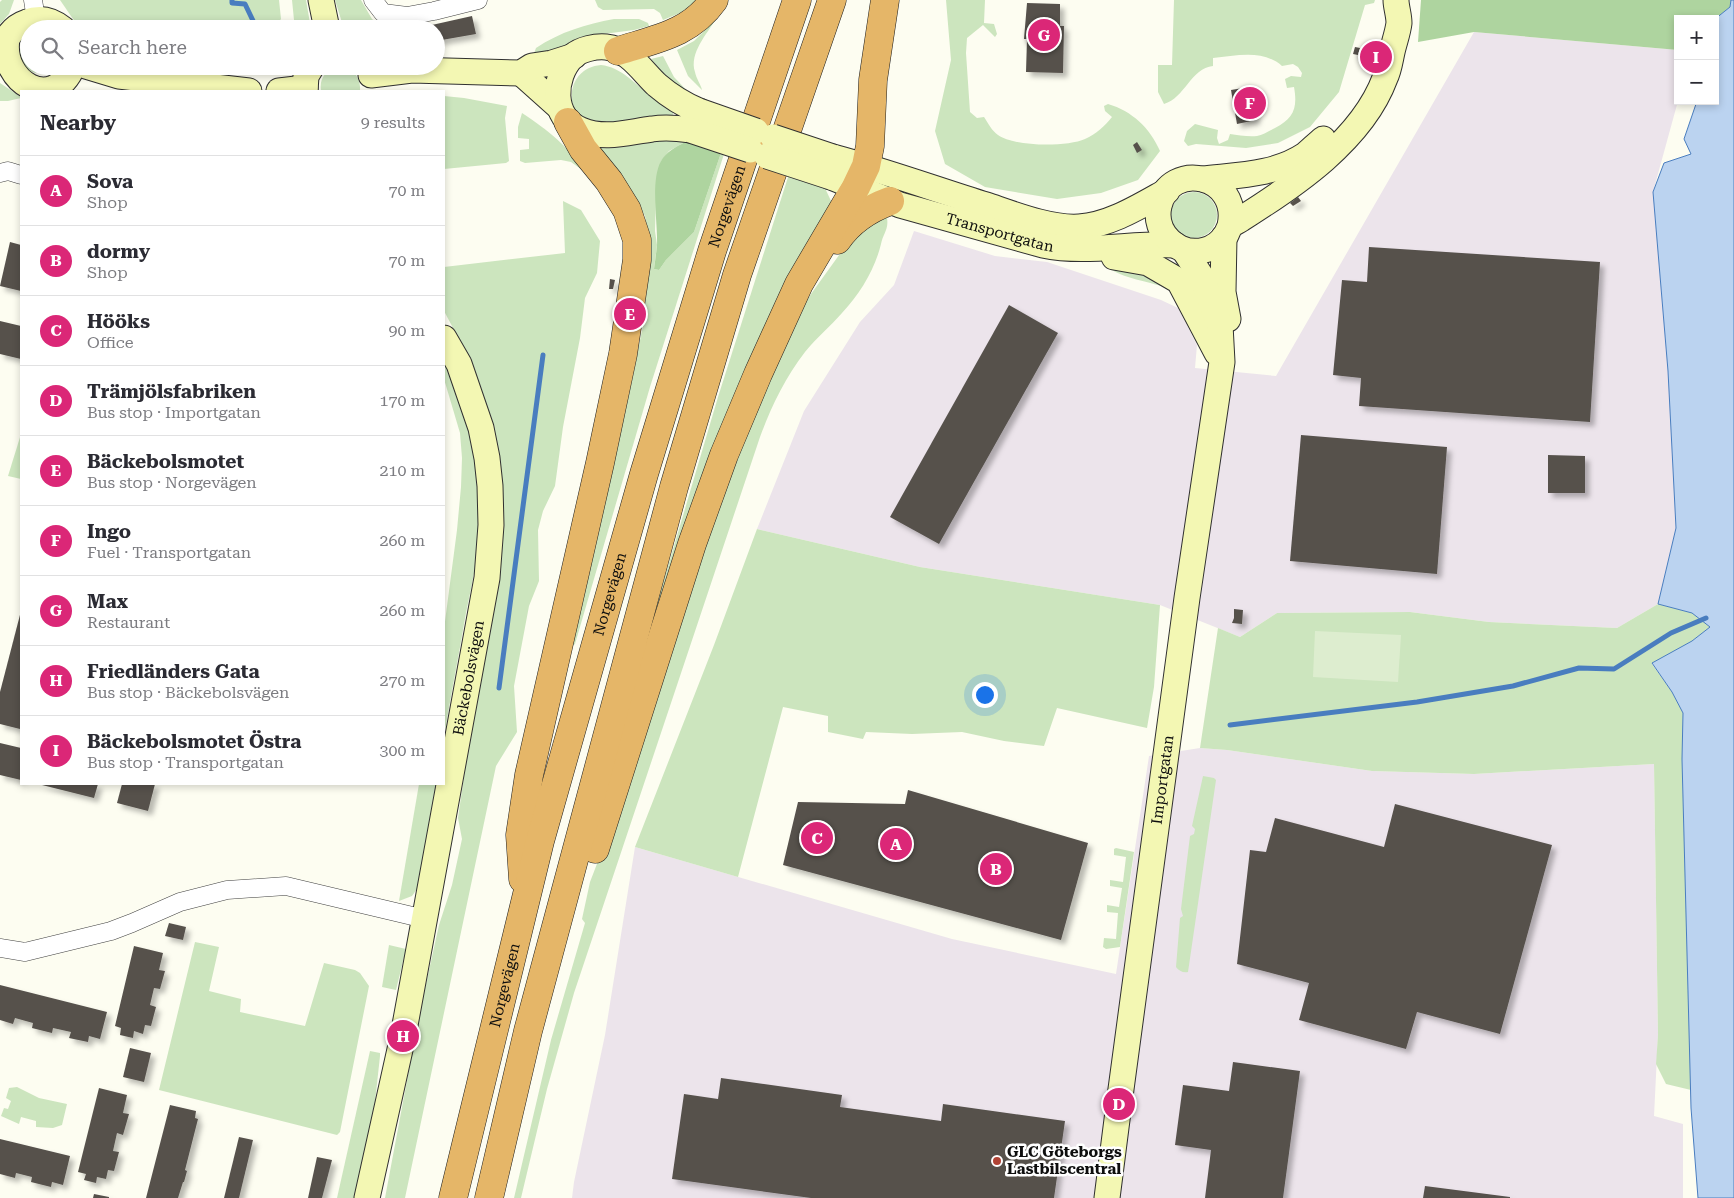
<!DOCTYPE html>
<html lang="en">
<head>
<meta charset="utf-8">
<style>
	:root { --surface:#fff; --page:#f2f2f3; --text:#2b2b33; --muted:#7c7c81; --line:#e1e1e2; --accent:#db2777 }
	body { margin:0; font-family:"Roboto Serif",serif; background:var(--page); color:var(--text) }
	.controls { position:absolute; right:15px; top:15px; display:grid; overflow:hidden; border-radius:0px; box-shadow:0 2px 8px #0003 }
	.controls button { width:45px; height:45px; display:grid; place-items:center; padding:0; border:0; border-bottom:1px solid var(--line); background:var(--surface); color:var(--text); font:25px sans-serif }
	.you { position:absolute; left:984px; top:694px; width:18px; height:18px; margin:-12px; border:4px solid #fff; border-radius:50%; background:#1a73e8; box-shadow:0 0 0 8px #1a73e833 }
	.badge { display:grid; place-items:center; width:32px; height:32px; border-radius:50%; background:var(--accent); color:#fff; font-size:16px; font-weight:700 }
	.pin { position:absolute; translate:-50% -50%; border:2px solid #fff; box-shadow:0 1px 5px #0006 }
	.list { margin:0; padding:0; list-style:none }
	h2 { display:flex; justify-content:space-between; align-items:center; height:65px; margin:0; padding:0 20px; font-size:21px }
	h2 small { font-size:16px; font-weight:400; color:var(--muted) }
	.list li { display:grid; grid-template-columns:32px 1fr auto; gap:15px; align-items:center; box-sizing:border-box; height:70px; padding:0 20px; border-top:1px solid var(--line) }
	.list b { display:block; font-size:19px; white-space:nowrap }
	.list p { margin:0; font-size:16px; white-space:nowrap; color:var(--muted) }
	.list em { font-size:16px; font-style:normal; color:var(--muted) }
	.icon { flex:none; width:28px; height:28px; fill:none; stroke:currentColor; stroke-width:2; stroke-linecap:round; stroke-linejoin:round }
	.map { position:relative; flex:none; width:1734px; height:1198px; overflow:hidden }
	.search { position:absolute; background:var(--surface); box-shadow:0 2px 8px #0003; left:20px; top:20px; width:425px; height:55px; display:flex; align-items:center; gap:12px; box-sizing:border-box; padding:0 18px; border-radius:28px; color:var(--muted); font-size:19px }
	.panel { position:absolute; background:var(--surface); box-shadow:0 2px 8px #0003; left:20px; top:90px; width:425px; height:695px; border-radius:0px }
	.map>svg:first-child { display:block }
	.industrial { fill:#ece4eb }
	.green { fill:#cce5be }
	.forest { fill:#aed49f }
	.pitch { fill:#ddedcf }
	.water { fill:#bbd3f0; stroke:#497dbf }
	.lines { fill:none; stroke-linecap:round; stroke-linejoin:round }
	.stream { stroke:#497dbf; stroke-width:5 }
	.building { fill:#56514c; filter:url(#shadow) }
	.street-casing { stroke:#414141; stroke-width:19 }
	.secondary-casing { stroke:#303030; stroke-width:27 }
	.highway-casing { stroke:#1f1f1f; stroke-width:29 }
	.street { stroke:#fff; stroke-width:18 }
	.secondary { stroke:#f3f7b3; stroke-width:25 }
	.highway { stroke:#e5b668; stroke-width:28 }
	.secondary-bridge-casing { stroke:#303030; stroke-width:27; stroke-linecap:butt }
	.secondary-bridge { stroke:#f3f7b3; stroke-width:25 }
	.poi-dot { fill:#b04335; stroke:#fff; stroke-width:2 }
	.labels { text-anchor:middle; dominant-baseline:central; stroke-width:5; stroke-linejoin:round; paint-order:stroke }
	.street-label { font-size:15px; fill:#0e0e0e; stroke:#fff }
	.poi-label { font-size:15px; font-weight:bold; fill:#0e0e0e; stroke:#fff; text-anchor:start }
</style>
</head>
<body>
<div class="map">
<svg width="1734" height="1198" viewBox="0 0 1734 1198">
	<defs>
		<filter id="shadow"><feDropShadow dx="4.5" dy="4.5" stdDeviation="2.5" flood-color="#0004"/></filter>
	</defs>
	<rect width="100%" height="100%" fill="#fdfdf1"/>
	<g class="industrial">
		<path d="M 1474,32 L 1678,50 L 1678,101 L 1653,192 L 1668,371 L 1676,528 L 1658,604 L 1617,628 L 1489,622 L 1410,612 L 1277,613 L 1240,637 L 1160,605 L 920,567 L 757,529 L 804,411 L 860,322 L 894,285 L 914,231 L 995,256 L 1047,262 L 1161,300 L 1178,308 L 1197,345 L 1195,368 L 1276,376 Z"/>
		<path d="M 1200,748 L 1227,750 L 1372,771 L 1474,774 L 1654,764 L 1658,1035 L 1654,1116 L 1683,1124 L 1683,1198 L 572,1198 L 574,1182 L 605,1035 L 635,847 L 952,939 L 1116,974 L 1149,756 Z"/>
	</g>
	<g class="green">
		<path d="M 2,0 L 14,0 L 9,14 L 0,24 L 0,2 Z"/>
		<path d="M 60,0 L 279,0 L 281,19 L 273,29 L 83,29 L 73,19 Z"/>
		<path d="M 292,0 L 306,0 L 311,29 L 291,29 L 294,20 Z"/>
		<path d="M 335,0 L 361,0 L 372,19 L 385,29 L 344,29 Z"/>
		<path d="M 595,0 L 698,0 L 680,13 L 663,20 L 660,13 L 654,9 L 603,10 L 598,7 Z"/>
		<path d="M 946,0 L 985,0 L 984,23 L 994,24 L 997,34 L 995,37 L 983,25 L 967,38 L 966,53 L 970,112 L 977,118 L 984,117 C 988,123 992,131 998,135 C 1015,147 1067,147 1085,139 C 1096,134 1105,126 1112,117 L 1105,111 L 1104,106 L 1108,104 C 1132,111 1150,128 1160,151 L 1138,180 L 1101,193 L 1057,199 L 985,187 L 945,164 L 935,131 L 951,60 Z"/>
		<path d="M 1174,0 L 1375,0 L 1374,3 L 1365,5 L 1339,92 L 1310,127 L 1278,143 L 1246,148 L 1196,144 L 1188,146 L 1184,141 L 1187,131 L 1195,124 L 1218,130 L 1217,138 L 1219,144 L 1228,140 L 1230,134 C 1238,135 1248,137 1257,136 C 1263,135 1269,131 1275,128 C 1293,118 1298,109 1294,87 L 1287,88 L 1285,79 L 1291,76 L 1301,77 L 1302,73 L 1298,67 L 1293,64 L 1282,66 C 1263,49 1236,56 1213,58 L 1213,66 C 1191,68 1185,98 1164,104 L 1158,92 L 1158,65 L 1172,65 Z"/>
		<path d="M 614,19 L 639,19 L 648,23 L 649,26 L 634,30 L 581,37 L 559,49 L 533,56 L 536,48 C 560,32 586,24 614,19 Z"/>
		<path d="M 716,19 C 707,34 689,53 695,72 C 696,78 701,85 702,90 L 688,76 L 677,50 L 694,41 Z"/>
		<path d="M 29,37 L 29,66 L 54,66 C 31,87 5,55 29,37 Z"/>
		<path d="M 663,56 L 674,77 L 692,96 L 667,78 L 651,59 Z"/>
		<path d="M 601,65 C 621,67 635,84 651,96 C 658,101 666,106 674,111 L 672,117 C 645,114 617,129 591,122 C 563,115 565,68 601,65 Z"/>
		<path d="M 195,66 L 263,66 L 263,71 L 243,72 L 224,68 Z"/>
		<path d="M 336,67 C 351,65 361,76 360,91 L 321,91 C 319,79 325,71 336,67 Z"/>
		<path d="M 0,83 L 21,97 L 21,98 L 8,101 L 0,101 Z"/>
		<path d="M 444,96 L 464,98 L 507,106 L 505,118 L 509,161 L 506,163 L 444,169 Z"/>
		<path d="M 522,113 C 549,131 566,144 585,172 L 571,162 L 561,160 L 525,163 L 520,161 L 520,150 L 529,149 L 529,139 L 518,138 L 518,127 Z"/>
		<path d="M 646,138 L 685,142 L 669,151 L 661,161 L 656,193 L 655,231 L 657,245 L 654,269 L 659,270 L 666,260 L 694,232 L 721,153 L 724,154 L 650,387 L 575,644 L 572,646 L 633,376 L 643,325 L 651,251 L 645,216 L 639,205 L 598,147 Z"/>
		<path d="M 789,174 L 824,186 L 832,203 L 638,668 L 718,397 Z"/>
		<circle cx="1194" cy="215" r="23"/>
		<path d="M 563,201 L 581,210 L 600,241 L 597,273 L 585,298 L 580,338 L 563,427 L 555,486 L 543,511 L 538,530 L 539,581 L 529,606 L 514,686 L 517,732 L 496,766 L 405,1198 L 385,1198 L 420,1011 L 439,925 L 452,885 L 462,839 L 458,818 L 475,700 L 494,433 L 486,404 L 476,376 L 461,343 L 444,311 L 444,267 L 565,253 Z"/>
		<path d="M 885,218 L 887,218 C 889,229 883,234 881,244 C 875,269 860,294 842,313 C 830,327 816,338 805,352 C 785,378 771,407 760,437 L 574,993 L 547,1089 L 521,1198 L 514,1198 L 551,1040 L 585,923 L 582,919 L 590,882 L 610,830 L 734,455 L 793,325 L 811,294 L 860,226 Z"/>
		<path d="M 1108,266 L 1137,267 L 1172,291 C 1168,290 1165,288 1161,286 C 1149,282 1114,276 1108,266 Z"/>
		<path d="M 444,361 C 466,412 482,467 480,523 C 479,554 472,584 466,613 C 459,654 451,695 444,736 L 444,629 L 457,530 L 461,487 L 462,458 L 460,433 L 444,379 Z"/>
		<path d="M 21,434 L 21,479 L 8,476 Z"/>
		<path d="M 757,529 L 920,567 L 1160,605 L 1154,687 L 1147,728 L 1057,708 L 1044,746 L 1004,741 L 962,732 L 912,734 L 866,732 L 863,739 L 828,732 L 828,716 L 783,707 L 738,877 L 635,847 L 714,645 Z"/>
		<path d="M 1658,604 L 1692,613 L 1710,627 L 1692,641 L 1652,664 L 1672,692 L 1683,713 L 1682,759 L 1691,1090 L 1666,1084 L 1656,1064 L 1658,1035 L 1654,764 L 1474,774 L 1372,771 L 1227,750 L 1200,748 L 1218,628 L 1240,637 L 1277,613 L 1410,612 L 1489,622 L 1617,628 Z"/>
		<path d="M 1203,776 L 1214,778 L 1216,780 L 1188,972 C 1183,973 1179,971 1176,967 L 1180,918 L 1183,916 L 1181,909 L 1190,836 L 1194,834 L 1195,829 L 1192,826 Z"/>
		<path d="M 419,784 L 436,784 L 417,889 L 412,896 L 399,901 Z"/>
		<path d="M 1116,848 L 1134,852 L 1120,947 L 1106,949 L 1103,947 L 1104,938 L 1116,939 L 1118,913 L 1107,912 L 1107,905 L 1119,907 L 1122,888 L 1110,886 L 1110,880 L 1123,882 L 1126,857 L 1114,855 L 1114,849 Z"/>
		<path d="M 195,942 L 219,947 L 209,991 L 241,999 L 240,1012 L 305,1026 L 324,963 L 355,970 L 360,973 L 369,986 L 340,1132 L 337,1135 L 159,1090 Z"/>
		<path d="M 389,945 L 406,949 L 396,990 L 382,987 Z"/>
		<path d="M 370,1051 L 380,1053 L 380,1056 L 375,1102 L 355,1198 L 337,1198 Z"/>
		<path d="M 17,1087 L 39,1098 L 67,1104 L 62,1125 L 53,1128 L 36,1127 L 36,1121 L 21,1117 L 19,1124 L 1,1116 L 4,1108 L 8,1109 L 11,1101 L 6,1098 L 9,1088 Z"/>
	</g>
	<g class="forest">
		<path d="M 1421,0 L 1731,0 L 1730,7 L 1715,19 L 1678,19 L 1678,50 L 1474,32 L 1418,42 Z"/>
		<path d="M 685,142 L 721,153 L 694,232 L 666,260 L 659,270 L 654,269 C 655,262 656,254 657,246 C 658,223 650,181 661,161 C 666,152 676,147 685,142 Z"/>
	</g>
	<path class="pitch" d="M 1315,631 L 1401,635 L 1398,682 L 1313,677 Z"/>
	<path class="water" d="M 1731,0 L 1734,0 L 1734,1198 L 1698,1198 L 1691,1108 L 1682,759 L 1683,713 L 1672,692 L 1652,663 L 1692,641 L 1710,627 L 1692,613 L 1658,604 L 1676,528 L 1668,371 L 1653,192 L 1664,163 L 1691,154 L 1684,139 L 1697,101 L 1715,101 L 1715,19 L 1730,7 Z"/>
	<g class="lines">
		<g class="stream">
			<path d="M 232,0 L 232,3 L 245,4 L 257,29"/>
			<path d="M 499,688 L 543,355"/>
			<path d="M 1230,725 L 1417,702 L 1513,686 L 1579,668 L 1614,669 L 1671,633 L 1706,618"/>
		</g>
	</g>
	<g class="building">
		<path d="M 1027,3 L 1060,4 L 1060,26 L 1064,26 L 1063,73 L 1026,72 L 1027,39 L 1024,39 Z"/>
		<path d="M 472,16 L 476,34 L 436,41 L 436,29 L 414,29 Z"/>
		<path d="M 1355,47 L 1360,48 L 1358,55 L 1353,54 Z"/>
		<path d="M 1249,87 L 1256,120 L 1237,124 L 1231,90 Z"/>
		<path d="M 1137,142 L 1142,150 L 1137,153 L 1133,145 Z"/>
		<path d="M 1298,197 L 1301,201 L 1293,206 L 1290,203 Z"/>
		<path d="M 10,242 L 21,245 L 21,291 L 0,286 Z"/>
		<path d="M 1369,247 L 1600,262 L 1590,422 L 1359,406 L 1361,378 L 1333,375 L 1342,280 L 1367,282 Z"/>
		<path d="M 610,279 L 615,280 L 613,289 L 609,289 Z"/>
		<path d="M 1009,305 L 1058,333 L 939,544 L 890,517 Z"/>
		<path d="M 0,321 L 21,326 L 21,359 L 0,354 Z"/>
		<path d="M 1301,435 L 1447,447 L 1437,574 L 1290,561 Z"/>
		<path d="M 1548,455 L 1585,456 L 1585,493 L 1548,493 Z"/>
		<path d="M 1234,609 L 1243,610 L 1242,624 L 1232,623 L 1234,618 Z"/>
		<path d="M 21,611 L 21,724 L 20,729 L 0,724 L 0,692 Z"/>
		<path d="M 0,743 L 21,748 L 21,780 L 0,775 Z"/>
		<path d="M 38,784 L 98,784 L 94,798 Z"/>
		<path d="M 122,784 L 155,784 L 148,811 L 117,803 Z"/>
		<path d="M 908,790 L 1088,843 L 1061,940 L 783,865 L 798,802 L 905,804 Z"/>
		<path d="M 1395,804 L 1552,845 L 1500,1034 L 1417,1012 L 1406,1049 L 1299,1020 L 1309,983 L 1237,964 L 1250,850 L 1266,852 L 1275,818 L 1384,847 Z"/>
		<path d="M 169,923 L 186,927 L 183,940 L 165,936 Z"/>
		<path d="M 134,946 L 163,953 L 159,970 L 165,971 L 160,989 L 154,988 L 150,1005 L 156,1007 L 151,1026 L 145,1025 L 143,1034 L 134,1031 L 133,1038 L 120,1035 L 121,1028 L 115,1026 Z"/>
		<path d="M 0,985 L 107,1012 L 100,1039 L 89,1036 L 88,1042 L 69,1038 L 71,1032 L 53,1028 L 52,1033 L 32,1028 L 33,1023 L 15,1018 L 13,1024 L 0,1020 Z"/>
		<path d="M 130,1048 L 151,1053 L 144,1082 L 123,1077 Z"/>
		<path d="M 1233,1062 L 1300,1071 L 1283,1198 L 1205,1198 L 1211,1150 L 1175,1145 L 1183,1085 L 1229,1091 Z"/>
		<path d="M 721,1078 L 842,1095 L 840,1107 L 941,1121 L 943,1104 L 1065,1121 L 1054,1198 L 811,1198 L 672,1179 L 684,1094 L 718,1099 Z"/>
		<path d="M 99,1088 L 127,1095 L 123,1113 L 129,1114 L 123,1135 L 117,1133 L 113,1151 L 119,1152 L 114,1171 L 108,1170 L 106,1179 L 97,1177 L 96,1183 L 84,1180 L 86,1174 L 78,1172 Z"/>
		<path d="M 170,1105 L 196,1111 L 195,1118 L 198,1119 L 185,1170 L 187,1171 L 184,1182 L 183,1182 L 178,1198 L 146,1198 Z"/>
		<path d="M 239,1137 L 253,1140 L 239,1198 L 224,1198 Z"/>
		<path d="M 0,1139 L 70,1156 L 63,1185 L 52,1182 L 51,1187 L 31,1182 L 32,1177 L 16,1173 L 15,1178 L 0,1174 Z"/>
		<path d="M 317,1157 L 332,1160 L 322,1198 L 308,1198 Z"/>
		<path d="M 1425,1186 L 1510,1197 L 1510,1198 L 1423,1198 Z"/>
		<path d="M 94,1194 L 109,1197 L 109,1198 L 93,1198 Z"/>
	</g>
	<g class="lines">
		<g class="street-casing">
			<g id="street">
				<path d="M 33,0 L 36,19"/>
				<path d="M 373,0 L 383,13 L 407,16 L 434,11 L 478,0"/>
				<path d="M 0,173 L 8,171 L 21,175"/>
				<path d="M 0,948 L 25,952 L 111,931 L 132,923 L 180,902 L 227,890 L 286,886 L 425,919"/>
			</g>
		</g>
		<g class="secondary-casing">
			<g id="secondary">
				<path d="M 321,0 L 327,29"/>
				<path d="M 63,29 C 52,20 40,17 27,22 C 18,25 11,31 7,39 C 0,82 53,114 73,66"/>
				<path d="M 86,66 L 119,76 L 249,91"/>
				<path d="M 521,73 L 559,107"/>
				<path d="M 371,75 L 412,70 L 521,73 L 532,66 L 552,63 L 574,56"/>
				<path d="M 279,91 L 305,88"/>
				<path d="M 305,91 L 306,76 L 312,66"/>
				<path d="M 690,130 C 677,128 665,127 652,129 C 628,132 605,140 581,130 C 551,118 552,77 573,56 C 581,49 596,46 606,47 C 629,49 642,71 657,85 C 671,97 682,104 699,111"/>
				<path d="M 833,157 C 885,171 935,189 986,205 C 1013,214 1051,229 1079,227 C 1110,225 1140,206 1167,191"/>
				<path id="s1" d="M 831,177 L 900,205 L 1043,245 C 1086,254 1130,243 1175,245"/>
				<path d="M 1203,179 C 1237,175 1275,175 1305,155 C 1311,150 1317,144 1323,139"/>
				<path d="M 1230,226 C 1241,175 1170,159 1159,206 C 1153,233 1178,257 1205,250 C 1213,248 1221,242 1226,235 C 1228,231 1229,227 1231,225 C 1234,223 1238,221 1241,219 C 1295,185 1362,140 1385,78 C 1389,70 1390,61 1392,52 C 1394,43 1398,32 1399,23 C 1399,15 1396,7 1396,0"/>
				<path d="M 1224,237 L 1223,292 L 1228,319"/>
				<path d="M 1114,257 L 1148,263 L 1179,281 L 1217,353"/>
				<path id="s2" d="M 367,1198 L 403,1036 L 487,578 L 491,525 L 490,486 L 487,458 L 481,428 L 459,364 L 444,338"/>
				<path id="s3" d="M 1107,1198 L 1119,1104 L 1187,598 L 1222,362 L 1220,325 L 1201,276 L 1184,250"/>
			</g>
		</g>
		<g class="highway-casing">
			<g id="highway">
				<path d="M 618,51 C 656,39 690,34 714,0"/>
				<path d="M 837,240 C 850,221 868,209 890,201"/>
				<path d="M 595,849 L 692,544 L 724,455 L 758,374 L 799,284 L 856,187 L 866,166 L 870,146 L 873,80 L 885,0"/>
				<path d="M 523,879 L 520,835 L 529,775 L 600,463 L 623,354 L 637,260 L 637,240 L 627,210 L 609,181 L 583,149 L 568,122"/>
				<path id="s4" d="M 453,1198 L 540,841 L 644,474 L 712,251 L 797,0"/>
				<path d="M 489,1198 L 528,1031 L 674,487 L 737,275 L 832,0"/>
			</g>
		</g>
		<use href="#street" class="street"/>
		<use href="#secondary" class="secondary"/>
		<use href="#highway" class="highway"/>
		<g class="secondary-bridge-casing">
			<g id="secondary-bridge">
				<path d="M 699,111 L 756,131"/>
				<path d="M 690,130 L 750,150"/>
				<path d="M 773,137 L 833,157"/>
				<path d="M 767,156 L 831,177"/>
			</g>
		</g>
		<use href="#secondary-bridge" class="secondary-bridge"/>
	</g>
	<circle class="poi-dot" cx="997" cy="1161" r="5"/>
	<g class="labels">
		<g class="street-label">
			<text stroke="none"><textPath href="#s4" startOffset="1029">Norgevägen</textPath></text>
			<text stroke="none"><textPath href="#s1" startOffset="178">Transportgatan</textPath></text>
			<text stroke="none"><textPath href="#s4" startOffset="624">Norgevägen</textPath></text>
			<text stroke="none"><textPath href="#s2" startOffset="530">Bäckebolsvägen</textPath></text>
			<text stroke="none"><textPath href="#s3" startOffset="422">Importgatan</textPath></text>
			<text stroke="none"><textPath href="#s4" startOffset="219">Norgevägen</textPath></text>
		</g>
		<g class="poi-label">
			<text x="1007" y="1152">GLC Göteborgs<tspan x="1007" dy="17">Lastbilscentral</tspan></text>
		</g>
	</g>
</svg>
<div class="controls">
<button>+</button>
<button>−</button>
</div>
<div class="you"></div>
<div class="pin badge" style="left:896px;top:844px">A</div>
<div class="pin badge" style="left:996px;top:869px">B</div>
<div class="pin badge" style="left:817px;top:838px">C</div>
<div class="pin badge" style="left:1119px;top:1104px">D</div>
<div class="pin badge" style="left:630px;top:314px">E</div>
<div class="pin badge" style="left:1250px;top:103px">F</div>
<div class="pin badge" style="left:1044px;top:35px">G</div>
<div class="pin badge" style="left:403px;top:1036px">H</div>
<div class="pin badge" style="left:1376px;top:57px">I</div>
<div class="search"><svg class="icon" aria-label="search" viewBox="0 0 24 24"><circle cx="10" cy="10" r="6"/><path d="M15 15l6 6"/></svg>Search here</div>
<section class="panel">
<h2>Nearby<small>9 results</small></h2>
<ul class="list">
<li><span class="badge">A</span><div><b>Sova</b><p>Shop</p></div><em>70 m</em></li>
<li><span class="badge">B</span><div><b>dormy</b><p>Shop</p></div><em>70 m</em></li>
<li><span class="badge">C</span><div><b>Hööks</b><p>Office</p></div><em>90 m</em></li>
<li><span class="badge">D</span><div><b>Trämjölsfabriken</b><p>Bus stop · Importgatan</p></div><em>170 m</em></li>
<li><span class="badge">E</span><div><b>Bäckebolsmotet</b><p>Bus stop · Norgevägen</p></div><em>210 m</em></li>
<li><span class="badge">F</span><div><b>Ingo</b><p>Fuel · Transportgatan</p></div><em>260 m</em></li>
<li><span class="badge">G</span><div><b>Max</b><p>Restaurant</p></div><em>260 m</em></li>
<li><span class="badge">H</span><div><b>Friedländers Gata</b><p>Bus stop · Bäckebolsvägen</p></div><em>270 m</em></li>
<li><span class="badge">I</span><div><b>Bäckebolsmotet Östra</b><p>Bus stop · Transportgatan</p></div><em>300 m</em></li>
</ul>
</section>
</div>
</body>
</html>
